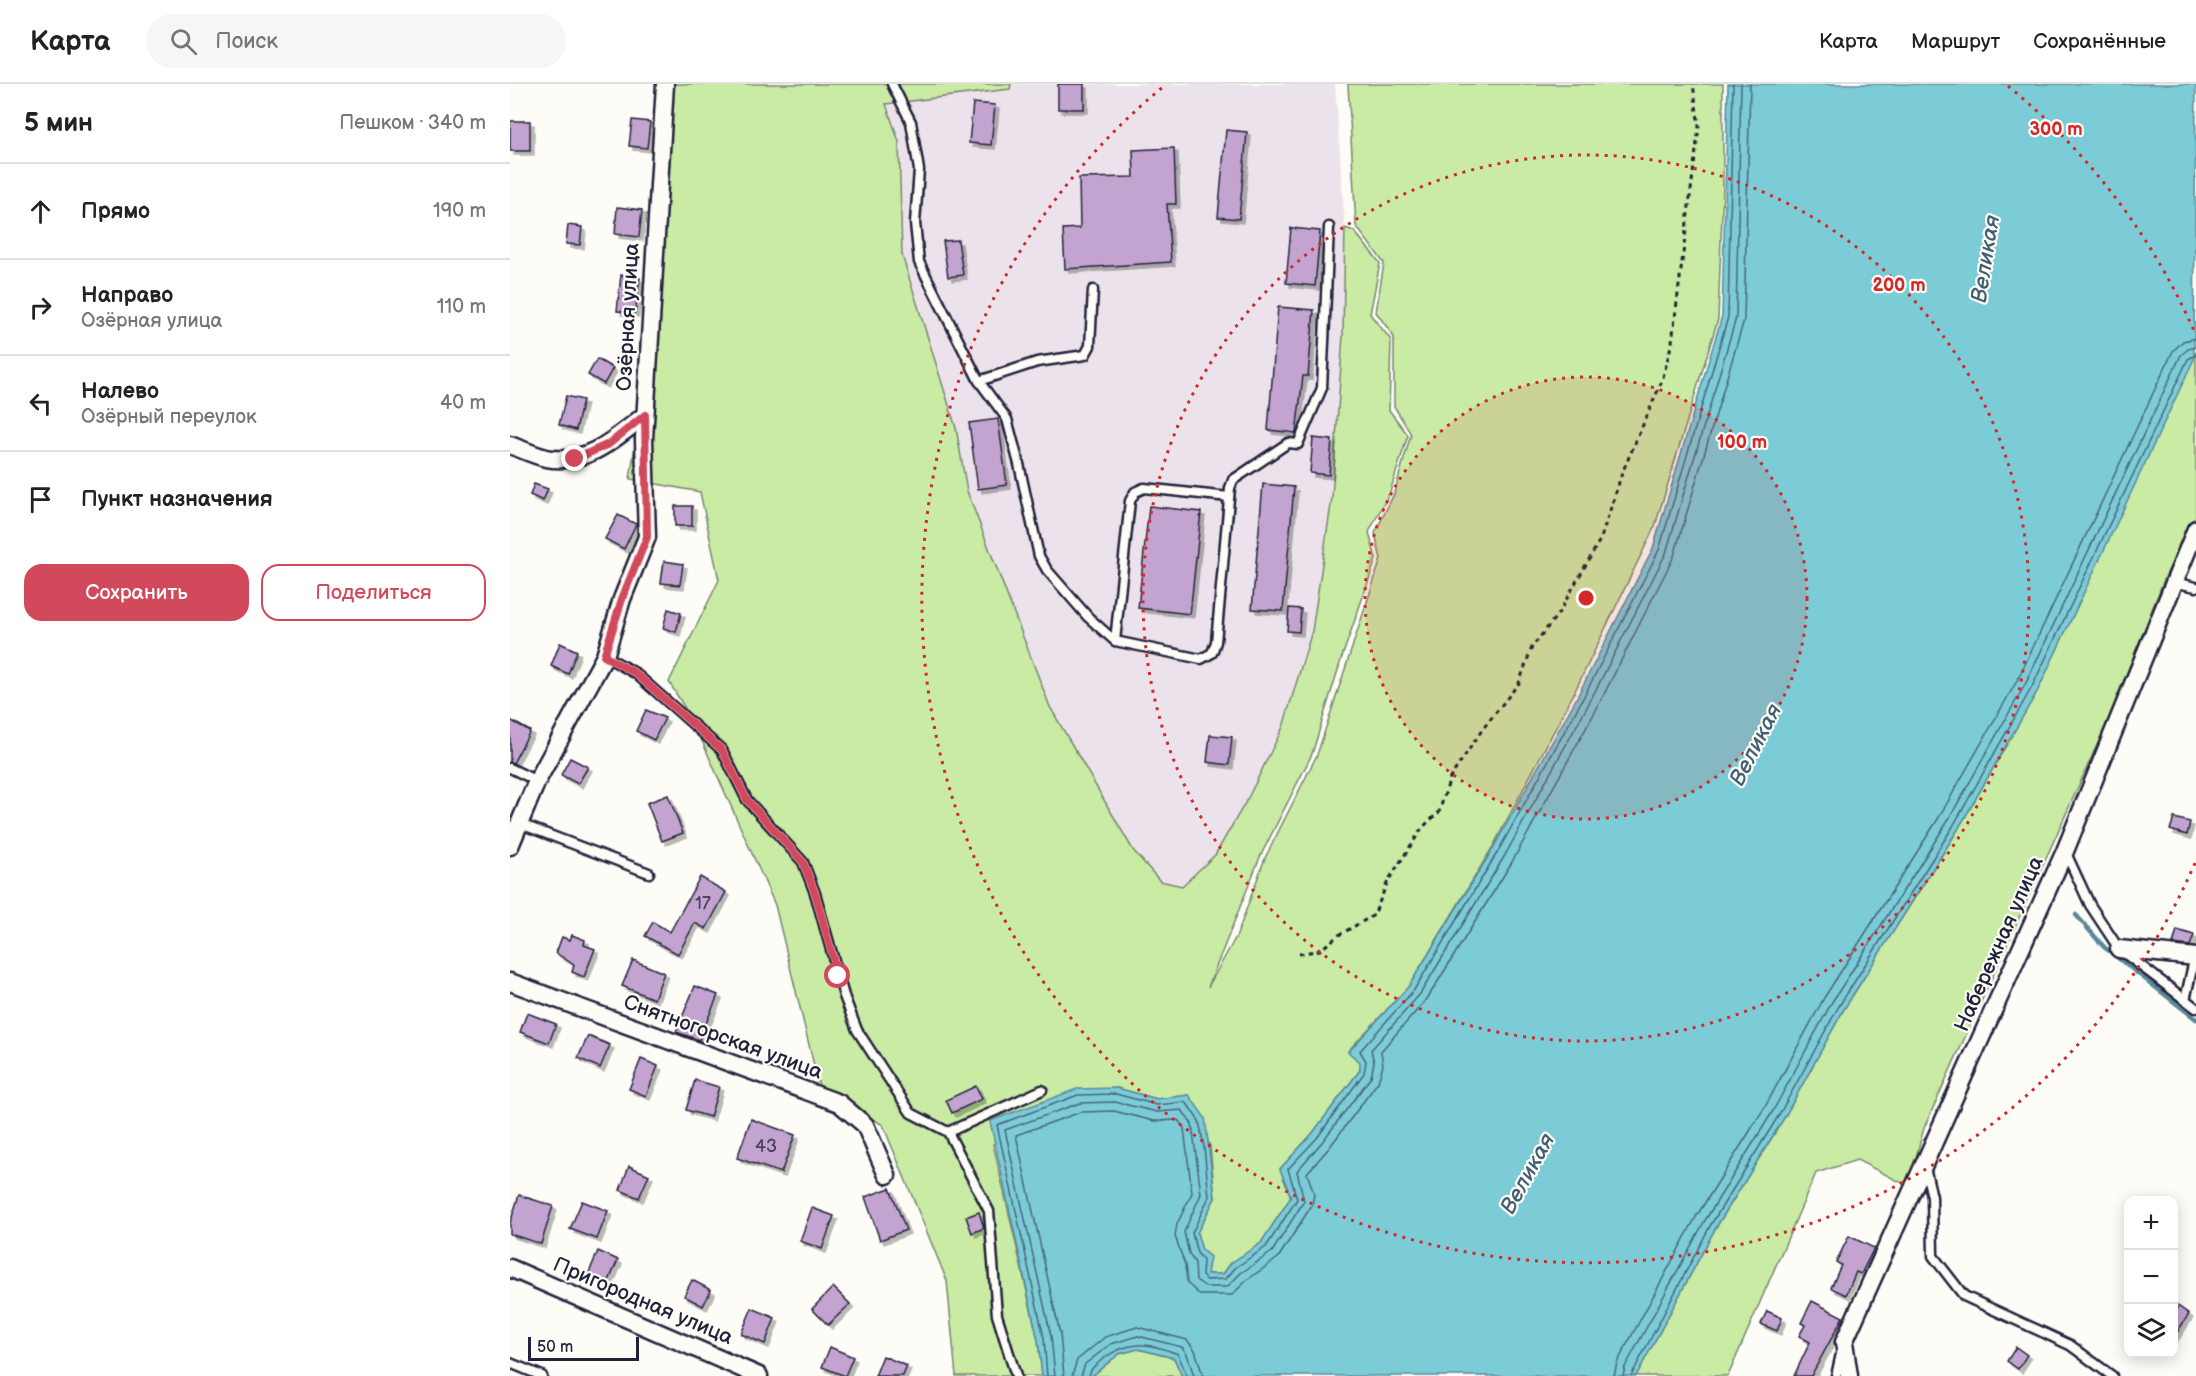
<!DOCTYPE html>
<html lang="ru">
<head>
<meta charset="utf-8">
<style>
	:root { --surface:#fff; --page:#f6f6f6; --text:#222; --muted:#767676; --line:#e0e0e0; --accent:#d1495b }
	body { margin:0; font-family:"Balsamiq Sans",sans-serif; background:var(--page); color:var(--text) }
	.controls { position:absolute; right:18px; bottom:18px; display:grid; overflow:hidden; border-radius:12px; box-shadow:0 3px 15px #0003 }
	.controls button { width:54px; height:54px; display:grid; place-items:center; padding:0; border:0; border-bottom:2px solid var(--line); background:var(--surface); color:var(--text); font:30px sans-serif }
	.scale { position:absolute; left:18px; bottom:15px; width:111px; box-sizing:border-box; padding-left:6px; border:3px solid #22223b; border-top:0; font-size:16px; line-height:21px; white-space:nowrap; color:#22223b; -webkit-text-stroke:4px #fdfcf7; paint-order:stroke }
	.stop { position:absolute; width:18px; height:18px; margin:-14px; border:4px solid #d1495b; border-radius:50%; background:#fff }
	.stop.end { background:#d1495b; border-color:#fff; box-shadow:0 2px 6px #0008 }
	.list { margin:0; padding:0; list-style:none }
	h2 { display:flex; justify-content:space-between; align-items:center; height:78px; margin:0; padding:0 24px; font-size:26px }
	h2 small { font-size:20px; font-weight:400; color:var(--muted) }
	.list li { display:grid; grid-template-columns:39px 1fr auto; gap:18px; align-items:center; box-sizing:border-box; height:96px; padding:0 24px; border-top:2px solid var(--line) }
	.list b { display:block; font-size:22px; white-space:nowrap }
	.list p { margin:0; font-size:20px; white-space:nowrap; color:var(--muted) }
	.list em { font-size:20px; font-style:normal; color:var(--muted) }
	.actions { display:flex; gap:12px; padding:18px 24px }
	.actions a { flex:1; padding:14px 0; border:2px solid var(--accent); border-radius:18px; text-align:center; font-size:21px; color:var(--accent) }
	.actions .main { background:var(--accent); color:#fff }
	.icon { flex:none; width:33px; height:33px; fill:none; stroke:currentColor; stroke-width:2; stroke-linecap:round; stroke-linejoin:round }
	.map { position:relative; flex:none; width:1686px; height:1292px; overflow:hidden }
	header { display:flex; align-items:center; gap:36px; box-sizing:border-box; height:84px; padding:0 30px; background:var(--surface); border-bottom:2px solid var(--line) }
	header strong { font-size:28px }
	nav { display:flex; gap:33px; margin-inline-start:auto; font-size:21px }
	.search { width:420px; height:54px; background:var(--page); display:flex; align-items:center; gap:15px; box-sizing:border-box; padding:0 21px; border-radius:33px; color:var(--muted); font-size:22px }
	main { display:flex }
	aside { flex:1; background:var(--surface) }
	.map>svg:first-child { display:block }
	.built { fill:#ece2eb }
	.green { fill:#c9eba4; stroke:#768670; stroke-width:1.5 }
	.water { fill:#7cccd8; stroke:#588899; stroke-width:1.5 }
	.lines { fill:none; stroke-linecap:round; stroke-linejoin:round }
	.shore { stroke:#46667a; stroke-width:1.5 }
	.stream { stroke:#588899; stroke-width:4.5 }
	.building { fill:#c3a4d0; stroke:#22223b; stroke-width:1.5; filter:url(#shadow) }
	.lane-casing { stroke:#22223b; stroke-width:13 }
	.street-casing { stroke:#22223b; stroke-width:21 }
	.path { stroke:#22223b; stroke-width:3; stroke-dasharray:4.5 4.5; stroke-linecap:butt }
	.lane { stroke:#fdfcf7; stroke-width:8 }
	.street { stroke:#fdfcf7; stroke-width:16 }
	.route { stroke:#d1495b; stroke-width:8 }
	.ring { fill:none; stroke:#d62828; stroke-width:3; stroke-dasharray:3 6 }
	.labels { text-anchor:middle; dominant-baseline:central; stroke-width:4.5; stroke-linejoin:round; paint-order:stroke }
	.number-label { font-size:18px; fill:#4a4260 }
	.street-label { font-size:21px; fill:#22223b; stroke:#fdfcf7 }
	.water-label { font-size:22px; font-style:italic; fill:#425e72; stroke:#fdfcf7 }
	.centre { fill:#d62828; stroke:#fdfcf7; stroke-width:3 }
	.ring-label { font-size:18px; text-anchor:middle; font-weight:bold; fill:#d62828; stroke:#fdfcf7; stroke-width:4.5; stroke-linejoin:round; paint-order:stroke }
</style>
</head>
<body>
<header>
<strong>Карта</strong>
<div class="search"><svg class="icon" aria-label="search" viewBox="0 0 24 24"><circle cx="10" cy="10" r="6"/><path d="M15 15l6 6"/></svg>Поиск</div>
<nav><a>Карта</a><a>Маршрут</a><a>Сохранённые</a></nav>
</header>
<main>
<aside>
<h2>5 мин<small>Пешком · 340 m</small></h2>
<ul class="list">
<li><svg class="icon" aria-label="ahead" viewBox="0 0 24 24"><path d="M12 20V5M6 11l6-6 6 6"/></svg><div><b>Прямо</b></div><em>190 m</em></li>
<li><svg class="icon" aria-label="right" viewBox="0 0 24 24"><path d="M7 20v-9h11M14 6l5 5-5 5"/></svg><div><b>Направо</b><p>Озёрная улица</p></div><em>110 m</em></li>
<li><svg class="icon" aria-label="left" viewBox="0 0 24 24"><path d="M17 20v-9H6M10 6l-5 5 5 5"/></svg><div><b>Налево</b><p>Озёрный переулок</p></div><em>40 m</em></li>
<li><svg class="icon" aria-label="arrive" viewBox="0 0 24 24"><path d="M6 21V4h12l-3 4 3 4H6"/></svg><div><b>Пункт назначения</b></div></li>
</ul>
<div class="actions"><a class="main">Сохранить</a><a>Поделиться</a></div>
</aside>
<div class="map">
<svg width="1686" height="1292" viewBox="0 0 1686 1292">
	<defs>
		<filter id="shadow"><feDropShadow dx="4" dy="4" stdDeviation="0" flood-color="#0004"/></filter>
	</defs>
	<rect width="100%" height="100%" fill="#fdfcf7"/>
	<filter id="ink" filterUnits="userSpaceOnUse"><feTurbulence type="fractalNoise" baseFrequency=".0167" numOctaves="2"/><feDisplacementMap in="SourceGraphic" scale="12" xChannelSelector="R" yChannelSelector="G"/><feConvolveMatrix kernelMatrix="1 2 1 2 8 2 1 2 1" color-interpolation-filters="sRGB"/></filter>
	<g filter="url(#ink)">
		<path class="built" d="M 501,0 L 825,0 L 835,144 L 833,251 L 822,414 L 802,547 L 773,643 L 738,714 L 705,771 L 672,802 L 650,797 L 620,762 L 540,623 L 457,407 L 446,344 L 392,171 L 389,58 L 376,20 L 500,5 Z"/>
		<g class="green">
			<path d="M 146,0 L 501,0 L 500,5 L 376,20 L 389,58 L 392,171 L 446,344 L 457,407 L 540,623 L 623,766 L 650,797 L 672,802 L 705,771 L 738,714 L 773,643 L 802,547 L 822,414 L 833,251 L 835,144 L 844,147 L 870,179 L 860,230 L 881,256 L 879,326 L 898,351 L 880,408 L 859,448 L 866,475 L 831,576 L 802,670 L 750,773 L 698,903 L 727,851 L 755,774 L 807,671 L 871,475 L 865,449 L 884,410 L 901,350 L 884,322 L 884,253 L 866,228 L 874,179 L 846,142 L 838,0 L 1213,0 L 1213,104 L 1208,235 L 1145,442 L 1063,611 L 982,764 L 899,902 L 838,967 L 851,978 L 850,986 L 802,1050 L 770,1085 L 781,1113 L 751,1159 L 721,1179 L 713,1190 L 697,1190 L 687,1149 L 705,1114 L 700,1062 L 679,1011 L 647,1015 L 607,1004 L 483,1060 L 528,1256 L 532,1292 L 446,1292 L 437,1197 L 373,1041 L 309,1002 L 265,821 L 184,639 L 159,598 L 209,496 L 190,408 L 120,395 L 133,307 Z"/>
			<path d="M 1686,268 L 1686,432 L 1655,493 L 1597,639 L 1414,1044 L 1398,1102 L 1347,1076 L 1306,1089 L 1218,1292 L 1126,1292 L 1205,1145 L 1274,1034 L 1334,925 L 1447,747 L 1528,606 Z"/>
			<path d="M 628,1265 L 664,1274 L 672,1292 L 582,1292 L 609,1270 Z"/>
		</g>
		<path class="water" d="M 1218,0 L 1686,0 L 1684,275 L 1528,606 L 1447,747 L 1334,925 L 1274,1034 L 1205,1145 L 1126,1292 L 672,1292 L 664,1274 L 628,1265 L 609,1270 L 582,1292 L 532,1292 L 528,1256 L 480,1037 L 567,1005 L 607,1004 L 647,1015 L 679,1011 L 695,1034 L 705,1114 L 687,1149 L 692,1166 L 700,1173 L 697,1190 L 713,1190 L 721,1179 L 751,1159 L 781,1113 L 770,1085 L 802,1050 L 850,986 L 850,978 L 838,968 L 899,902 L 982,766 L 1066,615 L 1143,464 L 1212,232 Z"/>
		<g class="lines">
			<g class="shore">
				<path d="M 537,1292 L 534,1254 L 487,1041 L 568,1011 L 606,1010 L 647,1021 L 676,1018 L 689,1037 L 694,1063 L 699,1113 L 682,1149 L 687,1169 L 693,1176 L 692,1192 L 697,1196 L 716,1195 L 725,1184 L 756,1163 L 787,1115 L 778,1085 L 807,1054 L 854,989 L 856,977 L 850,967 L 904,906 L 987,769 L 1071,618 L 1149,466 L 1218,233 L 1223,0"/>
				<path d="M 545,1292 L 541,1252 L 495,1046 L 570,1019 L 605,1018 L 647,1028 L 672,1026 L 682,1040 L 691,1110 L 674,1148 L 679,1170 L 685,1179 L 686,1196 L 696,1203 L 717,1203 L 731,1189 L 762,1168 L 794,1117 L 787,1087 L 812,1058 L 861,993 L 864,978 L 861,966 L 910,910 L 994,773 L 1078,621 L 1156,469 L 1226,234 L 1231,0"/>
				<path d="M 554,1292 L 550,1250 L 506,1051 L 571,1028 L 604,1027 L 644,1037 L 668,1036 L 674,1044 L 682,1109 L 667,1140 L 665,1152 L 675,1181 L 677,1199 L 690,1211 L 722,1211 L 737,1196 L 768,1174 L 802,1121 L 804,1110 L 797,1089 L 819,1064 L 868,998 L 873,981 L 871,967 L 917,915 L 1002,778 L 1086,626 L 1164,472 L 1234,236 L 1240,0"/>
				<path d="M 562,1292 L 567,1276 L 595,1253 L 627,1243 L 677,1256 L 685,1266 L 693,1292"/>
				<path d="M 571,1292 L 575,1280 L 601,1260 L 628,1252 L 672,1263 L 677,1270 L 684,1292"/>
				<path d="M 579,1292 C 580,1284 587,1280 593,1275 C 619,1255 638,1259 668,1270 L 677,1292"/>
				<path d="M 1104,1292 L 1107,1279 L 1186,1133 L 1255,1023 L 1314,914 L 1428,735 L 1508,595 L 1663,267 L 1673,257 L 1686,254"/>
				<path d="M 1113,1292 L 1115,1283 L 1194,1138 L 1263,1027 L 1322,918 L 1436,740 L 1516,599 L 1671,271 L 1678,265 L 1686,263"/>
				<path d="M 1121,1292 L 1200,1142 L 1269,1031 L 1329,922 L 1442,744 L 1522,603 L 1678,275 L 1686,271"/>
			</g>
			<path class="stream" d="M 1566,831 L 1594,863 L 1686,935"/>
		</g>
		<g class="building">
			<rect x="548" y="0" width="26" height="25"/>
			<path d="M 463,19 L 485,21 L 481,61 L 459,59 Z"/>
			<path d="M 122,36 L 140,38 L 137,64 L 119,62 Z"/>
			<rect x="0" y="37" width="20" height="30"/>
			<path d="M 716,46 L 737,48 L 729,135 L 708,133 Z"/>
			<path d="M 664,64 L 666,120 L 657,120 L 661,178 L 555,185 L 553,145 L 570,144 L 569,94 L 624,93 L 623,66 Z"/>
			<path d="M 107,123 L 132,126 L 129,153 L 105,150 Z"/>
			<path d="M 58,141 L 72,143 L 70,161 L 56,160 Z"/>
			<path d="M 781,144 L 810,147 L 805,202 L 776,199 Z"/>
			<path d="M 448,156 L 453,191 L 438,193 L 433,157 Z"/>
			<path d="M 111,191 L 130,194 L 125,229 L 107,227 Z"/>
			<path d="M 768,223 L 804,226 L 798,292 L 793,292 L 786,349 L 758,346 Z"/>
			<path d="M 87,275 L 103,284 L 94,300 L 78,291 Z"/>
			<path d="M 56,312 L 73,316 L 66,346 L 49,341 Z"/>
			<path d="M 488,335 L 497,401 L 468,405 L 459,339 Z"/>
			<path d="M 803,354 L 822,356 L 819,391 L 800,389 Z"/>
			<path d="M 24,400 L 38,405 L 33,417 L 20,411 Z"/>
			<path d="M 753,400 L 784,403 L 773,527 L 742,525 Z"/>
			<rect x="165" y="422" width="17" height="20"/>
			<path d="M 639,422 L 691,428 L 680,530 L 628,524 Z"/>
			<path d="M 108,431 L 126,440 L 114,465 L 95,455 Z"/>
			<path d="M 154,477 L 173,480 L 170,501 L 151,499 Z"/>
			<path d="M 779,524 L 791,525 L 789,548 L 777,547 Z"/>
			<path d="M 158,525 L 171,529 L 166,548 L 153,544 Z"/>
			<path d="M 50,559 L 67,567 L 58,590 L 41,582 Z"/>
			<path d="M 136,626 L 155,634 L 144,656 L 126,647 Z"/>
			<path d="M 0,636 L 20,647 L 3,679 L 0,678 Z"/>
			<path d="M 700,651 L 722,653 L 719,681 L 697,678 Z"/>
			<path d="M 60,674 L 78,683 L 68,700 L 51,691 Z"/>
			<path d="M 158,711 L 173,749 L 152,757 L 137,719 Z"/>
			<path d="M 1664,734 L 1680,738 L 1677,751 L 1660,746 Z"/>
			<path d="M 190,793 L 216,808 L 196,845 L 185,839 L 168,870 L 135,852 L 143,838 L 160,848 Z"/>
			<path d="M 1667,846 L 1684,851 L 1680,862 L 1663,860 Z"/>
			<path d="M 62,851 L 75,856 L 74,861 L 85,865 L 74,893 L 62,888 L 64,881 L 46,869 L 52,853 L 60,856 Z"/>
			<path d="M 123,876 L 154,889 L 144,915 L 112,902 Z"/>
			<path d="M 185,902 L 208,911 L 189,956 L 166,948 Z"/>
			<path d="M 17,929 L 46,940 L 39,959 L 10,948 Z"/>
			<path d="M 78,952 L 100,961 L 90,984 L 68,974 Z"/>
			<path d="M 131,975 L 148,982 L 136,1012 L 119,1005 Z"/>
			<path d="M 185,996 L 209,1003 L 200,1033 L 176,1026 Z"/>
			<path d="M 466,1002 L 472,1015 L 442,1029 L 436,1016 Z"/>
			<path d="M 241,1035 L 285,1051 L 271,1089 L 227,1074 Z"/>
			<path d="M 119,1082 L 139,1091 L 129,1114 L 110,1106 Z"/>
			<path d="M 380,1104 L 396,1146 L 370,1156 L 355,1113 Z"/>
			<path d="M 9,1111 L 43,1122 L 31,1160 L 0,1150 L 0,1139 Z"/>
			<path d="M 72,1117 L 98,1127 L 87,1155 L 60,1145 Z"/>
			<path d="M 302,1124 L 324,1132 L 312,1165 L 290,1157 Z"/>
			<path d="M 469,1128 L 474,1144 L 462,1149 L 456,1133 Z"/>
			<path d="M 1339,1152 L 1364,1164 L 1351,1190 L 1346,1188 L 1336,1211 L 1321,1204 L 1331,1181 L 1326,1178 Z"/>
			<path d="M 88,1167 L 108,1176 L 98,1199 L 78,1191 Z"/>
			<path d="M 182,1196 L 201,1206 L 193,1222 L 174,1212 Z"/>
			<path d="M 323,1203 L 340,1220 L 318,1241 L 302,1225 Z"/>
			<path d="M 1302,1217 L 1333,1233 L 1301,1292 L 1284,1292 L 1300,1258 L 1289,1252 L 1295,1241 L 1291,1239 Z"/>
			<path d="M 1668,1222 L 1679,1230 L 1664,1253 L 1664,1229 Z"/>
			<path d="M 242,1224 L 265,1234 L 255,1260 L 231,1250 Z"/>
			<path d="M 1257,1227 L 1272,1234 L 1267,1247 L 1251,1240 Z"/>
			<path d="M 320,1263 L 343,1273 L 335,1292 L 312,1283 Z"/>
			<path d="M 1506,1263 L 1517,1271 L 1508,1285 L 1497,1277 Z"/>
			<path d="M 373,1272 L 397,1282 L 393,1292 L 365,1292 Z"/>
		</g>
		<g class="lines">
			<g class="lane-casing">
				<g id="lane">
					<path d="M 382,0 L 401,38 L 409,86 L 405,139 L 409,178 L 469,297 L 497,335 L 509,380 L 529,472 L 537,486 L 578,533 L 605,557 L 691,575 L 702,569 L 706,558 L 720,404 L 723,396 L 778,359 L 788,360 L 812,304 L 819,143"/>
					<path d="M 469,297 L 527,278 L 575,271 L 580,262 L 583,206"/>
					<path d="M 1663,498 L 1686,503"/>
					<path d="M 605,557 L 620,417 L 625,408 L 634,404 L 719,413"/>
					<path d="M 95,572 L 125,589 L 212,666 L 237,716 L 293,778 L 305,809 L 334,912 L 347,946 L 401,1029 L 438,1048 L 532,1006"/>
					<path d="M 0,684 L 27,697"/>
					<path d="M 8,739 L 139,789"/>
					<path d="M 1555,767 L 1580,821 L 1609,865 L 1686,924"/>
					<path d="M 1675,916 L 1685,872"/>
					<path d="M 438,1048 L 479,1127 L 487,1231 L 506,1292"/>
					<path d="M 1415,1083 L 1422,1113 L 1423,1172 L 1454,1212 L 1560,1261 L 1602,1292"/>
					<path d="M 0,1279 L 32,1292"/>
					<path d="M 1326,1292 L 1331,1270"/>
				</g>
			</g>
			<g class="street-casing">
				<g id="street">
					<path d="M 0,361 C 11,365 24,371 36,374 C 76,382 106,354 135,331"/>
					<path d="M 0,762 L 27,697 L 95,572 L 112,515 L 137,453 L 134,355 L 155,0"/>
					<path d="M 1609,865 L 1686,873"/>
					<path d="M 0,898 L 329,1019 L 355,1041 L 377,1091"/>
					<path d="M 0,1184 L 249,1292"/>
					<path d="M 1339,1292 L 1334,1258 L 1555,767 L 1686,445"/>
				</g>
			</g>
			<path class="path" d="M 789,870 L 810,866 L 829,851 L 864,831 L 878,797 L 912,744 L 929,728 L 940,694 L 972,646 L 1009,599 L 1022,563 L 1048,530 L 1091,454 L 1112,389 L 1152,297 L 1162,258 L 1189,42 L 1183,0"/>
			<use href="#lane" class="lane"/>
			<use href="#street" class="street"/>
		</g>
	</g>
	<g class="lines" filter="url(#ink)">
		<path class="route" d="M 65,375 L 99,360 L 135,331 L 137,453 L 112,515 L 94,572 L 125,589 L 212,666 L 237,716 L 293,778 L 305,809 L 328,892"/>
	</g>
	<circle cx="1076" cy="514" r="221" fill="#d62828" fill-opacity=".12"/>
	<g class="ring">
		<circle cx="1076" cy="514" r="221"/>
		<circle cx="1076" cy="514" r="443"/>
		<path d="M1685 779A664 664 0 1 1 654 2M1498 2A664 664 0 0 1 1685 249"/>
	</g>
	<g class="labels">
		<g class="number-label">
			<text x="193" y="819">17</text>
			<text x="256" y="1062">43</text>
		</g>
		<g class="street-label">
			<text transform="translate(118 233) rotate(-87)">Озёрная улица</text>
			<text transform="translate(1489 860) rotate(-66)">Набережная улица</text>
			<text transform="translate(213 953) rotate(20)">Снятногорская улица</text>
			<text transform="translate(133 1217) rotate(23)">Пригородная улица</text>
		</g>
		<g class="water-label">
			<text transform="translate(1476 175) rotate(-81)">Великая</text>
			<text transform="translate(1246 661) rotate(-63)">Великая</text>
			<text transform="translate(1018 1090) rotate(-61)">Великая</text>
		</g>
	</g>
	<circle cx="1076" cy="514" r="9" class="centre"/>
	<g class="ring-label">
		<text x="1546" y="51">300 m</text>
		<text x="1389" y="207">200 m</text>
		<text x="1232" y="364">100 m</text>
	</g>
</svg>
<div class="controls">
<button>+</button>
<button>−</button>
<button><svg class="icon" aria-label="layers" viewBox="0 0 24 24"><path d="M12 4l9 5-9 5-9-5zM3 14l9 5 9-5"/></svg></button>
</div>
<div class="scale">50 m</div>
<div class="stop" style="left:328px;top:892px"></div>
<div class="stop end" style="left:65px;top:375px"></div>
</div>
</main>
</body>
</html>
